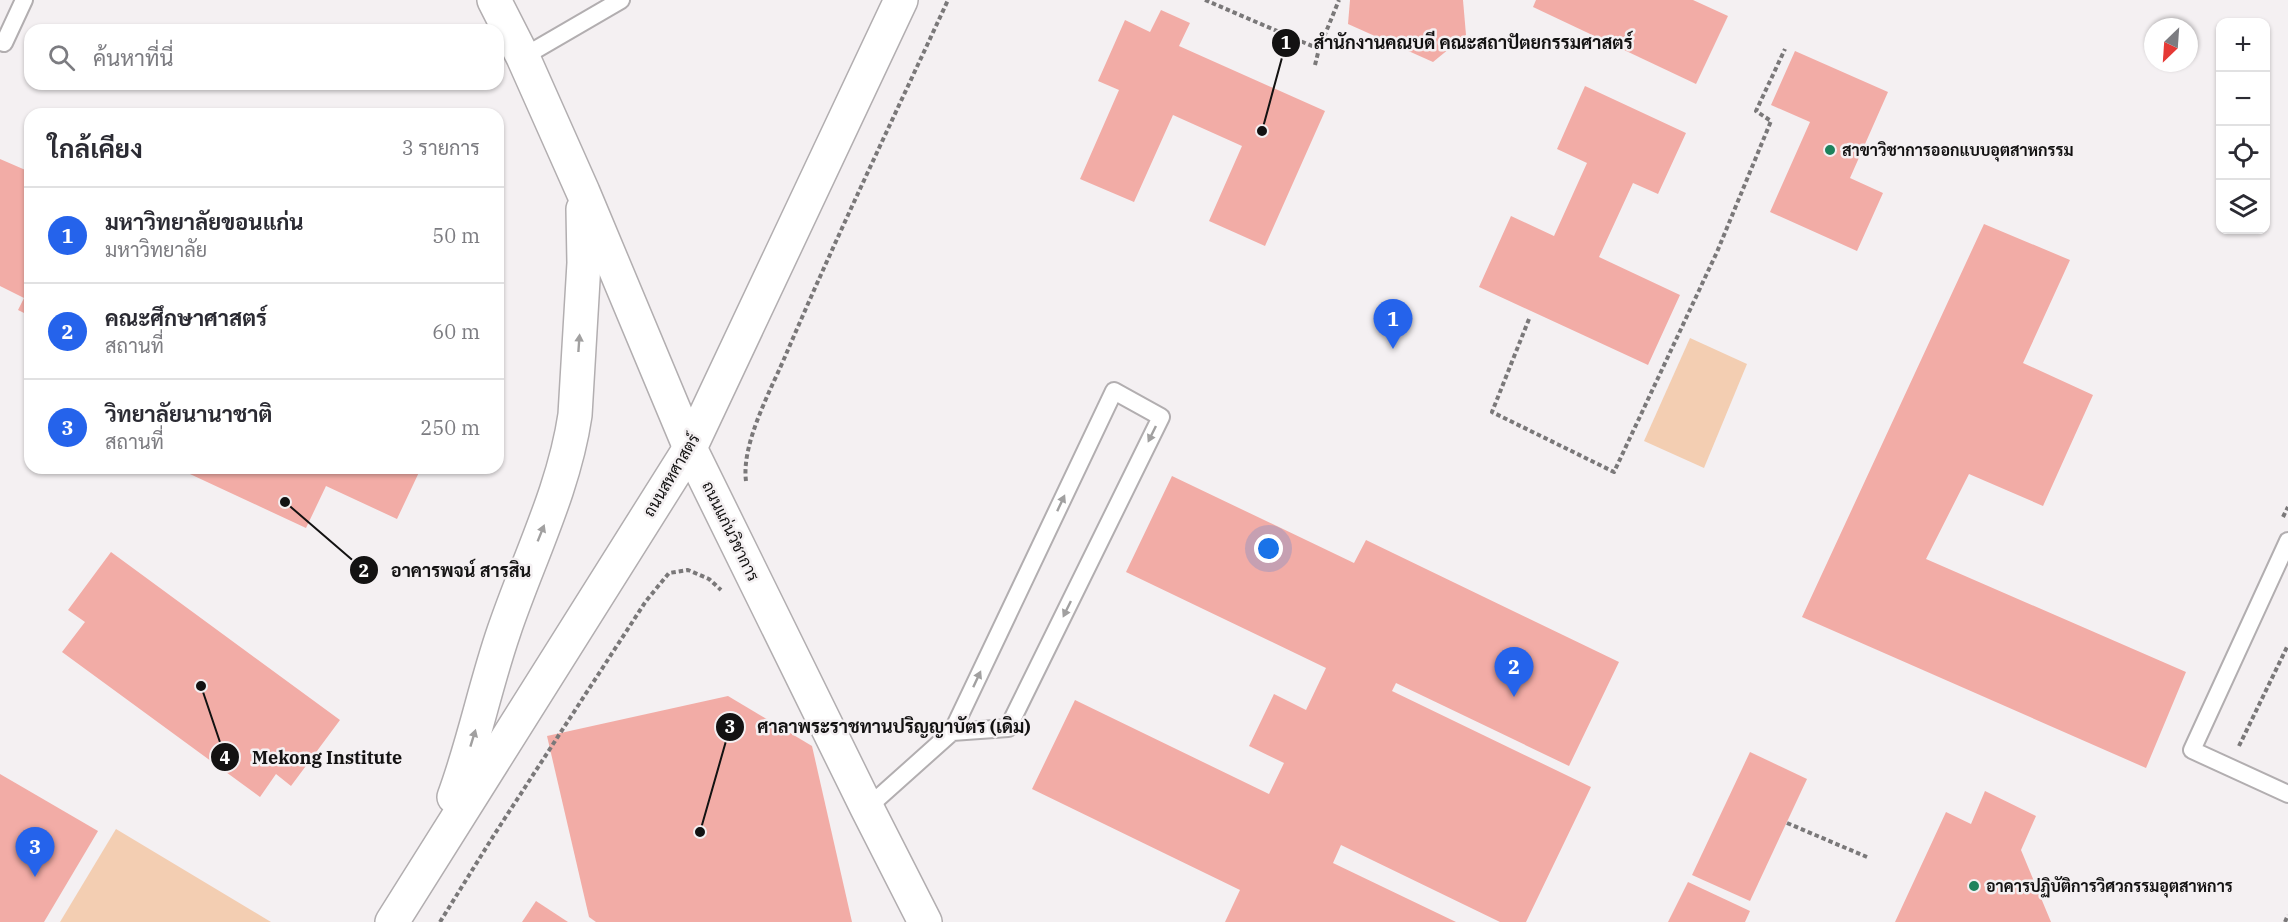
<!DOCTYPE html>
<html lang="th">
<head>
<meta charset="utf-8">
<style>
	:root { --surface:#fff; --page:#f2f2f3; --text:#2b2b33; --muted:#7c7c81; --line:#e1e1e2; --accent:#2563eb }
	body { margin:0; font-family:"IBM Plex Serif",Sarabun,serif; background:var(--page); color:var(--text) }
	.controls { position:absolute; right:18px; top:18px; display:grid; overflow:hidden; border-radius:12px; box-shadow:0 2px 4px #0004 }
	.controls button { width:54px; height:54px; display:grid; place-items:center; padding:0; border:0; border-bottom:2px solid var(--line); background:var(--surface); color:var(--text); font:30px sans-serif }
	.compass { position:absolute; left:2144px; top:18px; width:54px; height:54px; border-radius:50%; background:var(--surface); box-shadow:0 2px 4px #0004; rotate:205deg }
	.you { position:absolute; left:1269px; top:549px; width:21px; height:21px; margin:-15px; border:4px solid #fff; border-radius:50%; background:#1a73e8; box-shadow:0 0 0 9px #1a73e833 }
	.badge { display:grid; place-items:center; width:39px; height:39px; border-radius:50%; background:var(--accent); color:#fff; font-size:20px; font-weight:700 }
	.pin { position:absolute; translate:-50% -50px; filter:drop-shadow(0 2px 3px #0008) }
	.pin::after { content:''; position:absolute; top:32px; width:21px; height:18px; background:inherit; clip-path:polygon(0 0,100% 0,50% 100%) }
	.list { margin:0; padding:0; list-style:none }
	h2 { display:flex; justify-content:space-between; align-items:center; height:78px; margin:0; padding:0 24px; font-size:26px }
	h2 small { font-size:20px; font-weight:400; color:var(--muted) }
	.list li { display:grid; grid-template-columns:39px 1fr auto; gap:18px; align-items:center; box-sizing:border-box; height:96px; padding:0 24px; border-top:2px solid var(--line) }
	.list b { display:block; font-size:22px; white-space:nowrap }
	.list p { margin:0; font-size:20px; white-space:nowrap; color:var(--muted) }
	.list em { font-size:20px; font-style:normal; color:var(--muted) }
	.icon { flex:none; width:33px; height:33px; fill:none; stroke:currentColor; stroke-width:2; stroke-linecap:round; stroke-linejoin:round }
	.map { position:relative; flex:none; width:2288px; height:922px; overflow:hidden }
	.search { position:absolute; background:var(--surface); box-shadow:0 2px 4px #0004; left:24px; top:24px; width:480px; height:66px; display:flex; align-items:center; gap:15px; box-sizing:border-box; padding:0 21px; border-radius:18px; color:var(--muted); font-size:22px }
	.panel { position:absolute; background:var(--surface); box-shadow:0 2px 4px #0004; left:24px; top:108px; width:480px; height:366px; border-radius:18px }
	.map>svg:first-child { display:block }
	.green { fill:#f3ceb2 }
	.building { fill:#f2aca6 }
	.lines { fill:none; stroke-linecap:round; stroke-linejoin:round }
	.service-casing { stroke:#b2aeb0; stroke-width:20 }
	.minor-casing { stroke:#b2aeb0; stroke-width:36 }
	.path { stroke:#7a7879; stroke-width:4; stroke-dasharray:4.5 3; stroke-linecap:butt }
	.service { stroke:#fff; stroke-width:16 }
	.minor { stroke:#fff; stroke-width:33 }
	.oneway { fill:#a1a0a0 }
	.poi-dot { fill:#1c825c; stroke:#f4f0f2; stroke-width:2 }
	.labels { text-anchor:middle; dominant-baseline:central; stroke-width:5; stroke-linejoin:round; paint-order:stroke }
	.poi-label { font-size:16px; font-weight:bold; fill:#131212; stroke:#f4f0f2; text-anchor:start }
	.street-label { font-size:16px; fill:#131212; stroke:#f4f0f2 }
	.leader { fill:none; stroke:#131212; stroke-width:2 }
	.callout-dot { fill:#131212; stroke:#f4f0f2; stroke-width:2 }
	.mark-label { font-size:18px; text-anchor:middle; font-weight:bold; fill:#fff }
	.callout-label { font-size:18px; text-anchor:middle; font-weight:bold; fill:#131212; stroke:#f4f0f2; stroke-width:5; stroke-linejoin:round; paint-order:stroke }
</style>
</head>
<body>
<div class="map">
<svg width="2288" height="922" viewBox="0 0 2288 922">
	<rect width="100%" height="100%" fill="#f4f0f2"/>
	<g class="green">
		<path d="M 1690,338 L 1747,364 L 1704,468 L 1644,441 Z"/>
		<path d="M 116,829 L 271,922 L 60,922 Z"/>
	</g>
	<g class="building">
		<path d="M 1350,0 L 1463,0 L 1466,35 L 1433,62 L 1348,24 Z"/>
		<path d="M 1536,0 L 1693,0 L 1728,16 L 1696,84 L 1533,7 Z"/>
		<path d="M 1161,10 L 1190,23 L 1179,46 L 1325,111 L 1265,246 L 1209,221 L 1242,146 L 1173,115 L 1134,202 L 1080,179 L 1119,90 L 1098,81 L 1125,20 L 1150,32 Z"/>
		<path d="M 1795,51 L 1888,92 L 1850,178 L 1883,193 L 1857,251 L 1770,212 L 1810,122 L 1771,105 Z"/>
		<path d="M 1585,86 L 1686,133 L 1658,194 L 1633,183 L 1599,257 L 1680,295 L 1648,365 L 1479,287 L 1511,216 L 1554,236 L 1587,163 L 1557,149 Z"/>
		<path d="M 0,159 L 30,172 L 30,316 L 18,310 L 24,298 L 0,286 Z"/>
		<path d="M 1984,224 L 2070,260 L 2023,363 L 2093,395 L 2043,506 L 1969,474 L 1926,559 L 2186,672 L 2146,768 L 1802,617 Z"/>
		<path d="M 177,468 L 421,468 L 397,519 L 326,486 L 306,528 Z"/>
		<path d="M 1172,476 L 1354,563 L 1366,540 L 1619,662 L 1569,766 L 1396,683 L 1392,691 L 1591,787 L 1526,922 L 1500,922 L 1341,845 L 1333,863 L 1456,922 L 1225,922 L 1240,890 L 1032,789 L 1075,700 L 1269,794 L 1284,763 L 1249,746 L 1274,694 L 1306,710 L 1326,668 L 1126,572 Z"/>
		<path d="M 111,552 L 340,720 L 291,786 L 276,774 L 260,797 L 62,652 L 85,622 L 68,610 Z"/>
		<path d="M 728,696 L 812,746 L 852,922 L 596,922 L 589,917 L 547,736 Z"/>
		<path d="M 1750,752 L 1807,779 L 1750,901 L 1692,875 Z"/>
		<path d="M 0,774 L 98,831 L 44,922 L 0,922 Z"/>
		<path d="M 1985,791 L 2036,816 L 2021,850 L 2051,922 L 1895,922 L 1946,812 L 1971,824 Z"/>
		<path d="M 1688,882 L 1750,911 L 1745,922 L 1668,922 Z"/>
		<path d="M 536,901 L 568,922 L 522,922 Z"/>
	</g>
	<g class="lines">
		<g class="service-casing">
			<g id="service">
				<path d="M 4,43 L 24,0"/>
				<path d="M 523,57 L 621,0"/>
				<path d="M 2288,541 L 2192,750 L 2288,794"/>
				<path d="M 867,808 L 952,732 L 1114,391 L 1161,417 L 1008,728 L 952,732"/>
			</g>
		</g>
		<g class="minor-casing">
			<g id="minor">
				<path d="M 494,0 L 523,57 L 583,192 L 690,448 L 867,808 L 925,922"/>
				<path d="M 454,797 C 474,743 485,686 504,631 C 528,560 564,490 575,415 L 584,263 L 583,209"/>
				<path d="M 392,922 L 690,448 L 901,0"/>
			</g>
		</g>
		<g class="path">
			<path d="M 1205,0 L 1319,49"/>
			<path d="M 1315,65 L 1319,49 L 1339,0"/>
			<path d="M 1529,319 L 1492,412 L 1614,472 L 1717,252 L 1771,121 L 1756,111 L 1785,49"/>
			<path d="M 746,481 C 741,443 772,388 787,352 C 838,233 894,117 948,0"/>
			<path d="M 2283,517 L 2288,507"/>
			<path d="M 2239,746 L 2288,645"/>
			<path d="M 1787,823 L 1867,857"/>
			<path d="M 440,922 L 494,835 L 646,601 L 669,573 L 688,570 L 709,579 L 721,590"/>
			<path d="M 2285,922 L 2288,915"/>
		</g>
		<use href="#service" class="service"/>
		<use href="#minor" class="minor"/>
	</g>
	<defs><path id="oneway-solid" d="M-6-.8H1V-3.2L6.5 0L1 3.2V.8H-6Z" transform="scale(1.5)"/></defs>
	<g class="oneway">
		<use href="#oneway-solid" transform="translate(579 343) rotate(-86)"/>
		<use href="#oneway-solid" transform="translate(1152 434) rotate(116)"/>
		<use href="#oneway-solid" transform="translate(1061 503) rotate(-65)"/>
		<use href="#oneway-solid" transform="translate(541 533) rotate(-68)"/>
		<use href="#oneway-solid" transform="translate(1067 609) rotate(116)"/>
		<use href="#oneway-solid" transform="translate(977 679) rotate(-65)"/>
		<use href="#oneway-solid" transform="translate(473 738) rotate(-73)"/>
	</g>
	<g class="poi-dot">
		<circle cx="1830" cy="150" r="6"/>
		<circle cx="1974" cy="886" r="6"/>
	</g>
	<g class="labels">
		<g class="poi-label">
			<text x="1842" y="150">สาขาวิชาการออกแบบอุตสาหกรรม</text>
			<text x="1986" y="886">อาคารปฏิบัติการวิศวกรรมอุตสาหการ</text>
		</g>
		<g class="street-label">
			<text transform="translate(671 475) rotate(-59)">ถนนสหศาสตร์</text>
			<text transform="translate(731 531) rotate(64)">ถนนแก่นวิชาการ</text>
		</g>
	</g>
	<path class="leader" d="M1262 131L1286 43M285 502L364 570M700 832L730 727M201 686L225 757"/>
	<g class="callout-dot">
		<circle cx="1262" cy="131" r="6"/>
		<circle cx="285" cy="502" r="6"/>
		<circle cx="700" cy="832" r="6"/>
		<circle cx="201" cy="686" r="6"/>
		<circle cx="1286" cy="43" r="15"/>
		<circle cx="364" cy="570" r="15"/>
		<circle cx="730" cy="727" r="15"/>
		<circle cx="225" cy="757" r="15"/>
	</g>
	<g class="mark-label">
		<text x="1286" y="49">1</text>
		<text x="364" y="577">2</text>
		<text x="730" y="733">3</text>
		<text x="225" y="764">4</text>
	</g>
	<g class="callout-label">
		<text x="1473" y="49">สำนักงานคณบดี คณะสถาปัตยกรรมศาสตร์</text>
		<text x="461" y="577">อาคารพจน์ สารสิน</text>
		<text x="894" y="733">ศาลาพระราชทานปริญญาบัตร (เดิม)</text>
		<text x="327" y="764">Mekong Institute</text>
	</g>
</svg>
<div class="controls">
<button>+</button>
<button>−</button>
<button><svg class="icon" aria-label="locate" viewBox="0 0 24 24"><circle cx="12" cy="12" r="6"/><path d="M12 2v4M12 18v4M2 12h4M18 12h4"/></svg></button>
<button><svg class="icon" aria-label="layers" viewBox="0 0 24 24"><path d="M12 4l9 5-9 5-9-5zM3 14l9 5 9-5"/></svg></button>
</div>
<svg class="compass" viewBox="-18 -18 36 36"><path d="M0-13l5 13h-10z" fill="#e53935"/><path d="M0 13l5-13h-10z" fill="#7c7c81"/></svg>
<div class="you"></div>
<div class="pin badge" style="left:1393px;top:349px">1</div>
<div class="pin badge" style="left:1514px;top:697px">2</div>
<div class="pin badge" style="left:35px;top:877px">3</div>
<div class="search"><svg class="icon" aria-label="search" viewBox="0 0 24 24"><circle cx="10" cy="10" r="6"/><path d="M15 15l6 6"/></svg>ค้นหาที่นี่</div>
<section class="panel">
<h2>ใกล้เคียง<small>3 รายการ</small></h2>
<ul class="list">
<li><span class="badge">1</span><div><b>มหาวิทยาลัยขอนแก่น</b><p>มหาวิทยาลัย</p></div><em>50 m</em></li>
<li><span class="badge">2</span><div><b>คณะศึกษาศาสตร์</b><p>สถานที่</p></div><em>60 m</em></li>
<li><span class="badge">3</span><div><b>วิทยาลัยนานาชาติ</b><p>สถานที่</p></div><em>250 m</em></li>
</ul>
</section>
</div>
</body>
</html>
